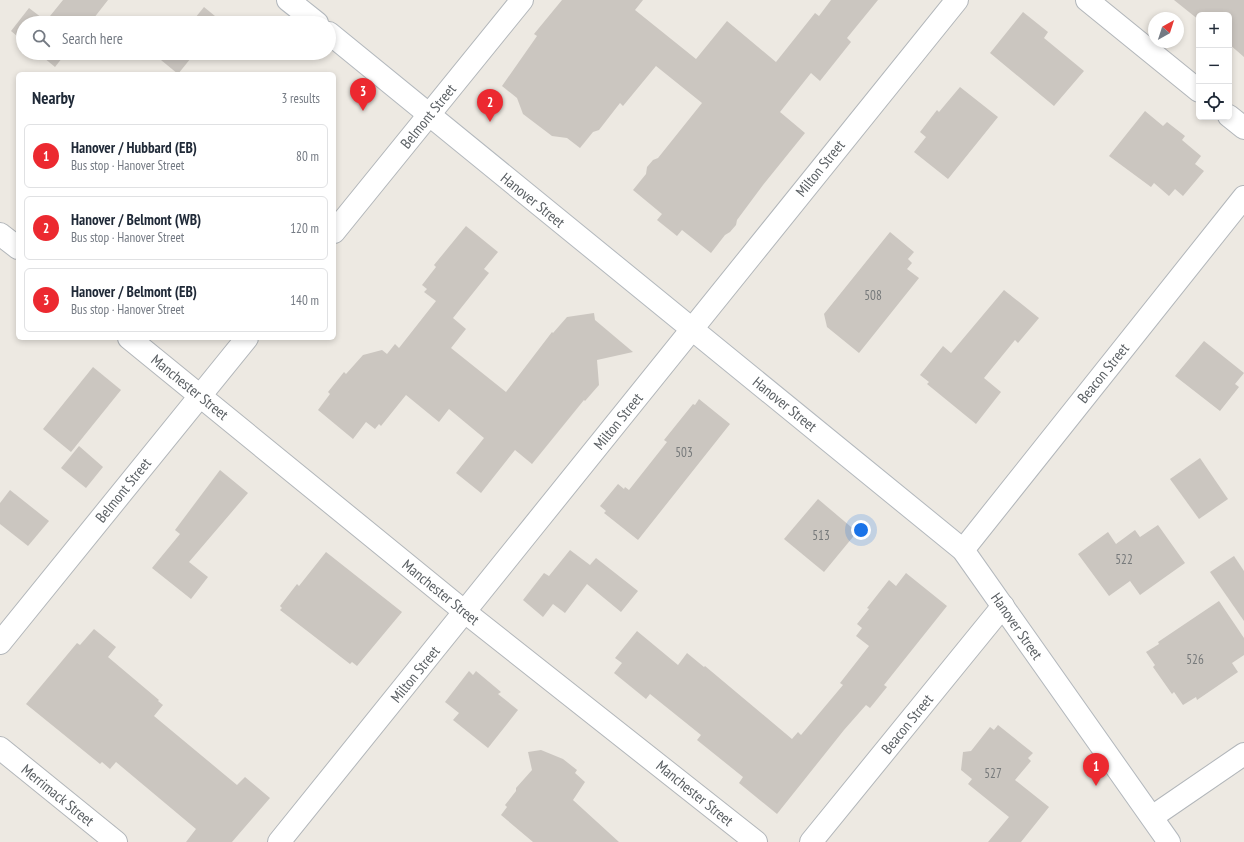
<!DOCTYPE html>
<html lang="en">
<head>
<meta charset="utf-8">
<style>
	:root { --surface:#fff; --page:#f2f2f3; --text:#1f2937; --muted:#747a83; --line:#e0e1e3; --accent:#ec2930 }
	body { margin:0; font-family:"PT Sans Narrow",sans-serif; background:var(--page); color:var(--text) }
	.controls { position:absolute; right:12px; top:12px; display:grid; overflow:hidden; border-radius:6px; box-shadow:0 2px 6px #0003 }
	.controls button { width:36px; height:36px; display:grid; place-items:center; padding:0; border:0; border-bottom:1px solid var(--line); background:var(--surface); color:var(--text); font:20px sans-serif }
	.compass { position:absolute; left:1148px; top:12px; width:36px; height:36px; border-radius:50%; background:var(--surface); box-shadow:0 2px 6px #0003; rotate:39deg }
	.you { position:absolute; left:861px; top:530px; width:14px; height:14px; margin:-10px; border:3px solid #fff; border-radius:50%; background:#1a73e8; box-shadow:0 0 0 6px #1a73e833 }
	.badge { display:grid; place-items:center; width:26px; height:26px; border-radius:50%; background:var(--accent); color:#fff; font-size:13px; font-weight:700 }
	.pin { position:absolute; translate:-50% -33px; filter:drop-shadow(0 1px 2px #0008) }
	.pin::after { content:''; position:absolute; top:21px; width:14px; height:12px; background:inherit; clip-path:polygon(0 0,100% 0,50% 100%) }
	.list { margin:0; padding:0; list-style:none }
	h2 { display:flex; justify-content:space-between; align-items:center; height:52px; margin:0; padding:0 16px; font-size:17px }
	h2 small { font-size:13px; font-weight:400; color:var(--muted) }
	.list li { display:grid; grid-template-columns:26px 1fr auto; gap:12px; align-items:center; box-sizing:border-box; height:64px; margin:0 8px 8px; padding:0 8px; border:1px solid var(--line); border-radius:6px }
	.list b { display:block; font-size:15px; white-space:nowrap }
	.list p { margin:0; font-size:13px; white-space:nowrap; color:var(--muted) }
	.list em { font-size:13px; font-style:normal; color:var(--muted) }
	.icon { flex:none; width:22px; height:22px; fill:none; stroke:currentColor; stroke-width:2; stroke-linecap:round; stroke-linejoin:round }
	.map { position:relative; flex:none; width:1244px; height:842px; overflow:hidden }
	.search { position:absolute; background:var(--surface); box-shadow:0 2px 6px #0003; left:16px; top:16px; width:320px; height:44px; display:flex; align-items:center; gap:10px; box-sizing:border-box; padding:0 14px; border-radius:22px; color:var(--muted); font-size:15px }
	.panel { position:absolute; background:var(--surface); box-shadow:0 2px 6px #0003; left:16px; top:72px; width:320px; height:268px; border-radius:6px }
	.map>svg:first-child { display:block }
	.building { fill:#cbc6c0 }
	.lines { fill:none; stroke-linecap:round; stroke-linejoin:round }
	.street-casing { stroke:#b2b6ba; stroke-width:24 }
	.secondary-casing { stroke:#b3b8bd; stroke-width:24 }
	.street { stroke:#fff; stroke-width:22 }
	.secondary { stroke:#fff; stroke-width:22 }
	.labels { text-anchor:middle; dominant-baseline:central; stroke-width:3; stroke-linejoin:round; paint-order:stroke }
	.number-label { font-size:13px; fill:#76797a }
	.street-label { font-size:15px; fill:#5a5f63; stroke:#fff }
</style>
</head>
<body>
<div class="map">
<svg width="1244" height="842" viewBox="0 0 1244 842">
	<rect width="100%" height="100%" fill="#ede9e2"/>
	<g class="building">
		<path d="M 63,0 L 108,0 L 90,23 L 23,23 L 23,41 L 11,31 L 29,8 L 46,21 Z"/>
		<path d="M 562,0 L 643,0 L 635,10 L 696,59 L 727,21 L 776,62 L 815,13 L 819,16 L 831,0 L 878,0 L 847,38 L 851,42 L 820,81 L 811,73 L 780,112 L 805,133 L 763,185 L 737,220 L 736,225 L 730,232 L 725,235 L 711,253 L 682,230 L 677,236 L 657,220 L 662,214 L 633,190 L 646,174 L 647,167 L 653,160 L 658,158 L 702,103 L 656,66 L 623,106 L 620,103 L 599,130 L 593,132 L 580,148 L 567,138 L 552,136 L 523,114 L 517,98 L 502,86 L 537,36 L 534,34 Z"/>
		<path d="M 1174,0 L 1244,0 L 1244,57 L 1229,44 L 1229,15 L 1199,15 L 1199,20 Z"/>
		<path d="M 204,7 L 221,21 L 220,23 L 191,23 Z"/>
		<path d="M 1023,12 L 1048,32 L 1044,38 L 1084,71 L 1054,106 L 990,53 Z"/>
		<path d="M 38,53 L 66,53 L 55,67 Z"/>
		<path d="M 167,53 L 195,53 L 178,74 L 161,60 Z"/>
		<path d="M 960,87 L 998,117 L 948,179 L 914,152 L 926,137 L 920,132 L 937,110 L 939,112 Z"/>
		<path d="M 1145,111 L 1163,126 L 1167,122 L 1185,136 L 1182,140 L 1201,156 L 1195,164 L 1204,171 L 1183,196 L 1175,189 L 1169,196 L 1154,183 L 1151,187 L 1109,156 Z"/>
		<path d="M 466,226 L 498,252 L 484,269 L 489,273 L 453,318 L 466,329 L 451,348 L 506,392 L 552,332 L 553,333 L 567,317 L 594,313 L 595,320 L 633,352 L 597,360 L 599,385 L 585,401 L 584,400 L 532,464 L 515,450 L 481,493 L 456,473 L 484,438 L 449,409 L 439,422 L 406,395 L 381,426 L 379,424 L 375,429 L 366,422 L 353,439 L 318,410 L 330,394 L 328,392 L 344,372 L 346,374 L 363,355 L 382,350 L 387,354 L 395,344 L 399,348 L 436,301 L 424,292 L 427,289 L 422,285 L 436,267 L 434,265 Z"/>
		<path d="M 890,232 L 914,252 L 908,259 L 912,263 L 907,269 L 919,278 L 859,353 L 827,327 L 824,314 Z"/>
		<path d="M 1004,290 L 1039,318 L 1018,343 L 1015,340 L 984,378 L 1001,392 L 976,424 L 927,384 L 929,382 L 920,375 L 943,346 L 951,353 Z"/>
		<path d="M 1204,341 L 1244,373 L 1235,384 L 1239,387 L 1220,411 L 1175,376 Z"/>
		<path d="M 93,367 L 121,390 L 71,452 L 43,429 Z"/>
		<path d="M 699,399 L 730,424 L 638,540 L 604,513 L 606,511 L 600,506 L 618,484 L 624,489 L 625,487 L 629,490 L 667,442 L 664,440 L 693,404 L 695,405 Z"/>
		<path d="M 79,446 L 103,467 L 86,488 L 61,468 Z"/>
		<path d="M 1200,458 L 1228,499 L 1199,519 L 1170,479 Z"/>
		<path d="M 220,470 L 248,493 L 189,562 L 208,577 L 191,599 L 152,568 L 180,534 L 175,530 Z"/>
		<path d="M 10,490 L 49,521 L 28,546 L 0,524 L 0,503 Z"/>
		<path d="M 818,499 L 857,532 L 824,572 L 784,539 Z"/>
		<path d="M 1158,525 L 1185,563 L 1140,595 L 1130,581 L 1109,596 L 1078,554 L 1108,532 L 1116,544 L 1135,530 L 1140,537 Z"/>
		<path d="M 570,550 L 590,565 L 596,558 L 638,591 L 621,612 L 587,584 L 565,613 L 553,604 L 543,617 L 523,600 L 544,573 L 549,576 Z"/>
		<path d="M 326,552 L 402,612 L 357,666 L 352,662 L 350,664 L 280,610 L 282,608 L 280,606 L 297,584 L 299,586 Z"/>
		<path d="M 1234,556 L 1244,571 L 1244,621 L 1210,572 Z"/>
		<path d="M 906,573 L 947,606 L 884,685 L 887,687 L 870,708 L 866,705 L 844,730 L 777,814 L 739,783 L 743,777 L 697,740 L 701,735 L 650,694 L 646,699 L 614,673 L 622,663 L 615,658 L 637,631 L 678,665 L 687,653 L 704,667 L 705,666 L 792,739 L 798,732 L 801,735 L 843,685 L 840,683 L 869,646 L 856,636 L 862,628 L 857,624 L 869,609 L 867,608 L 889,580 L 896,586 Z"/>
		<path d="M 1219,601 L 1244,638 L 1244,655 L 1232,663 L 1238,672 L 1197,700 L 1196,697 L 1183,705 L 1174,692 L 1172,694 L 1153,667 L 1155,665 L 1146,652 L 1159,644 L 1158,642 Z"/>
		<path d="M 94,629 L 116,647 L 108,657 L 159,700 L 158,701 L 163,705 L 154,716 L 237,785 L 245,777 L 270,798 L 232,842 L 186,842 L 196,829 L 116,762 L 110,769 L 102,762 L 100,764 L 26,704 L 77,643 L 80,645 Z"/>
		<path d="M 469,671 L 473,675 L 476,671 L 501,692 L 498,694 L 518,710 L 488,748 L 453,720 L 459,713 L 445,702 Z"/>
		<path d="M 998,725 L 1033,753 L 1028,758 L 1031,761 L 1015,780 L 1049,807 L 1021,842 L 988,842 L 1009,817 L 968,784 L 972,779 L 961,770 L 963,752 L 971,751 L 990,727 L 994,730 Z"/>
		<path d="M 541,750 L 563,759 L 577,770 L 575,773 L 585,782 L 573,800 L 619,842 L 533,842 L 501,815 L 507,807 L 505,805 L 516,791 L 516,788 L 532,770 L 528,752 Z"/>
	</g>
	<g class="lines">
		<g class="street-casing">
			<g id="street">
				<path d="M 1087,0 L 1199,91"/>
				<path d="M 1229,116 L 1244,128"/>
				<path d="M 334,232 L 522,0"/>
				<path d="M 0,234 L 18,248"/>
				<path d="M 129,338 L 465,612 L 756,842"/>
				<path d="M 963,550 L 1244,197"/>
				<path d="M 0,643 L 247,338"/>
				<path d="M 0,748 L 116,842"/>
				<path d="M 1152,817 L 1244,754"/>
				<path d="M 279,842 C 506,562 729,280 957,0"/>
				<path d="M 811,842 L 1003,606"/>
			</g>
		</g>
		<g class="secondary-casing">
			<g id="secondary">
				<path d="M 288,0 L 317,23"/>
				<path d="M 329,33 L 963,550 L 1169,842"/>
			</g>
		</g>
		<use href="#street" class="street"/>
		<use href="#secondary" class="secondary"/>
	</g>
	<g class="labels">
		<g class="number-label">
			<text x="873" y="295">508</text>
			<text x="684" y="452">503</text>
			<text x="821" y="535">513</text>
			<text x="1124" y="559">522</text>
			<text x="1195" y="659">526</text>
			<text x="993" y="773">527</text>
		</g>
		<g class="street-label">
			<text transform="translate(428 116) rotate(-51)">Belmont Street</text>
			<text transform="translate(820 168) rotate(-51)">Milton Street</text>
			<text transform="translate(533 200) rotate(39)">Hanover Street</text>
			<text transform="translate(1103 373) rotate(-51)">Beacon Street</text>
			<text transform="translate(190 387) rotate(39)">Manchester Street</text>
			<text transform="translate(785 404) rotate(39)">Hanover Street</text>
			<text transform="translate(618 421) rotate(-51)">Milton Street</text>
			<text transform="translate(123 490) rotate(-51)">Belmont Street</text>
			<text transform="translate(441 592) rotate(39)">Manchester Street</text>
			<text transform="translate(1017 626) rotate(55)">Hanover Street</text>
			<text transform="translate(415 674) rotate(-51)">Milton Street</text>
			<text transform="translate(907 724) rotate(-51)">Beacon Street</text>
			<text transform="translate(695 793) rotate(39)">Manchester Street</text>
			<text transform="translate(58 795) rotate(39)">Merrimack Street</text>
		</g>
	</g>
</svg>
<div class="controls">
<button>+</button>
<button>−</button>
<button><svg class="icon" aria-label="locate" viewBox="0 0 24 24"><circle cx="12" cy="12" r="6"/><path d="M12 2v4M12 18v4M2 12h4M18 12h4"/></svg></button>
</div>
<svg class="compass" viewBox="-18 -18 36 36"><path d="M0-13l5 13h-10z" fill="#e53935"/><path d="M0 13l5-13h-10z" fill="#747a83"/></svg>
<div class="you"></div>
<div class="pin badge" style="left:1096px;top:786px">1</div>
<div class="pin badge" style="left:490px;top:122px">2</div>
<div class="pin badge" style="left:363px;top:111px">3</div>
<div class="search"><svg class="icon" aria-label="search" viewBox="0 0 24 24"><circle cx="10" cy="10" r="6"/><path d="M15 15l6 6"/></svg>Search here</div>
<section class="panel">
<h2>Nearby<small>3 results</small></h2>
<ul class="list">
<li><span class="badge">1</span><div><b>Hanover / Hubbard (EB)</b><p>Bus stop · Hanover Street</p></div><em>80 m</em></li>
<li><span class="badge">2</span><div><b>Hanover / Belmont (WB)</b><p>Bus stop · Hanover Street</p></div><em>120 m</em></li>
<li><span class="badge">3</span><div><b>Hanover / Belmont (EB)</b><p>Bus stop · Hanover Street</p></div><em>140 m</em></li>
</ul>
</section>
</div>
</body>
</html>
